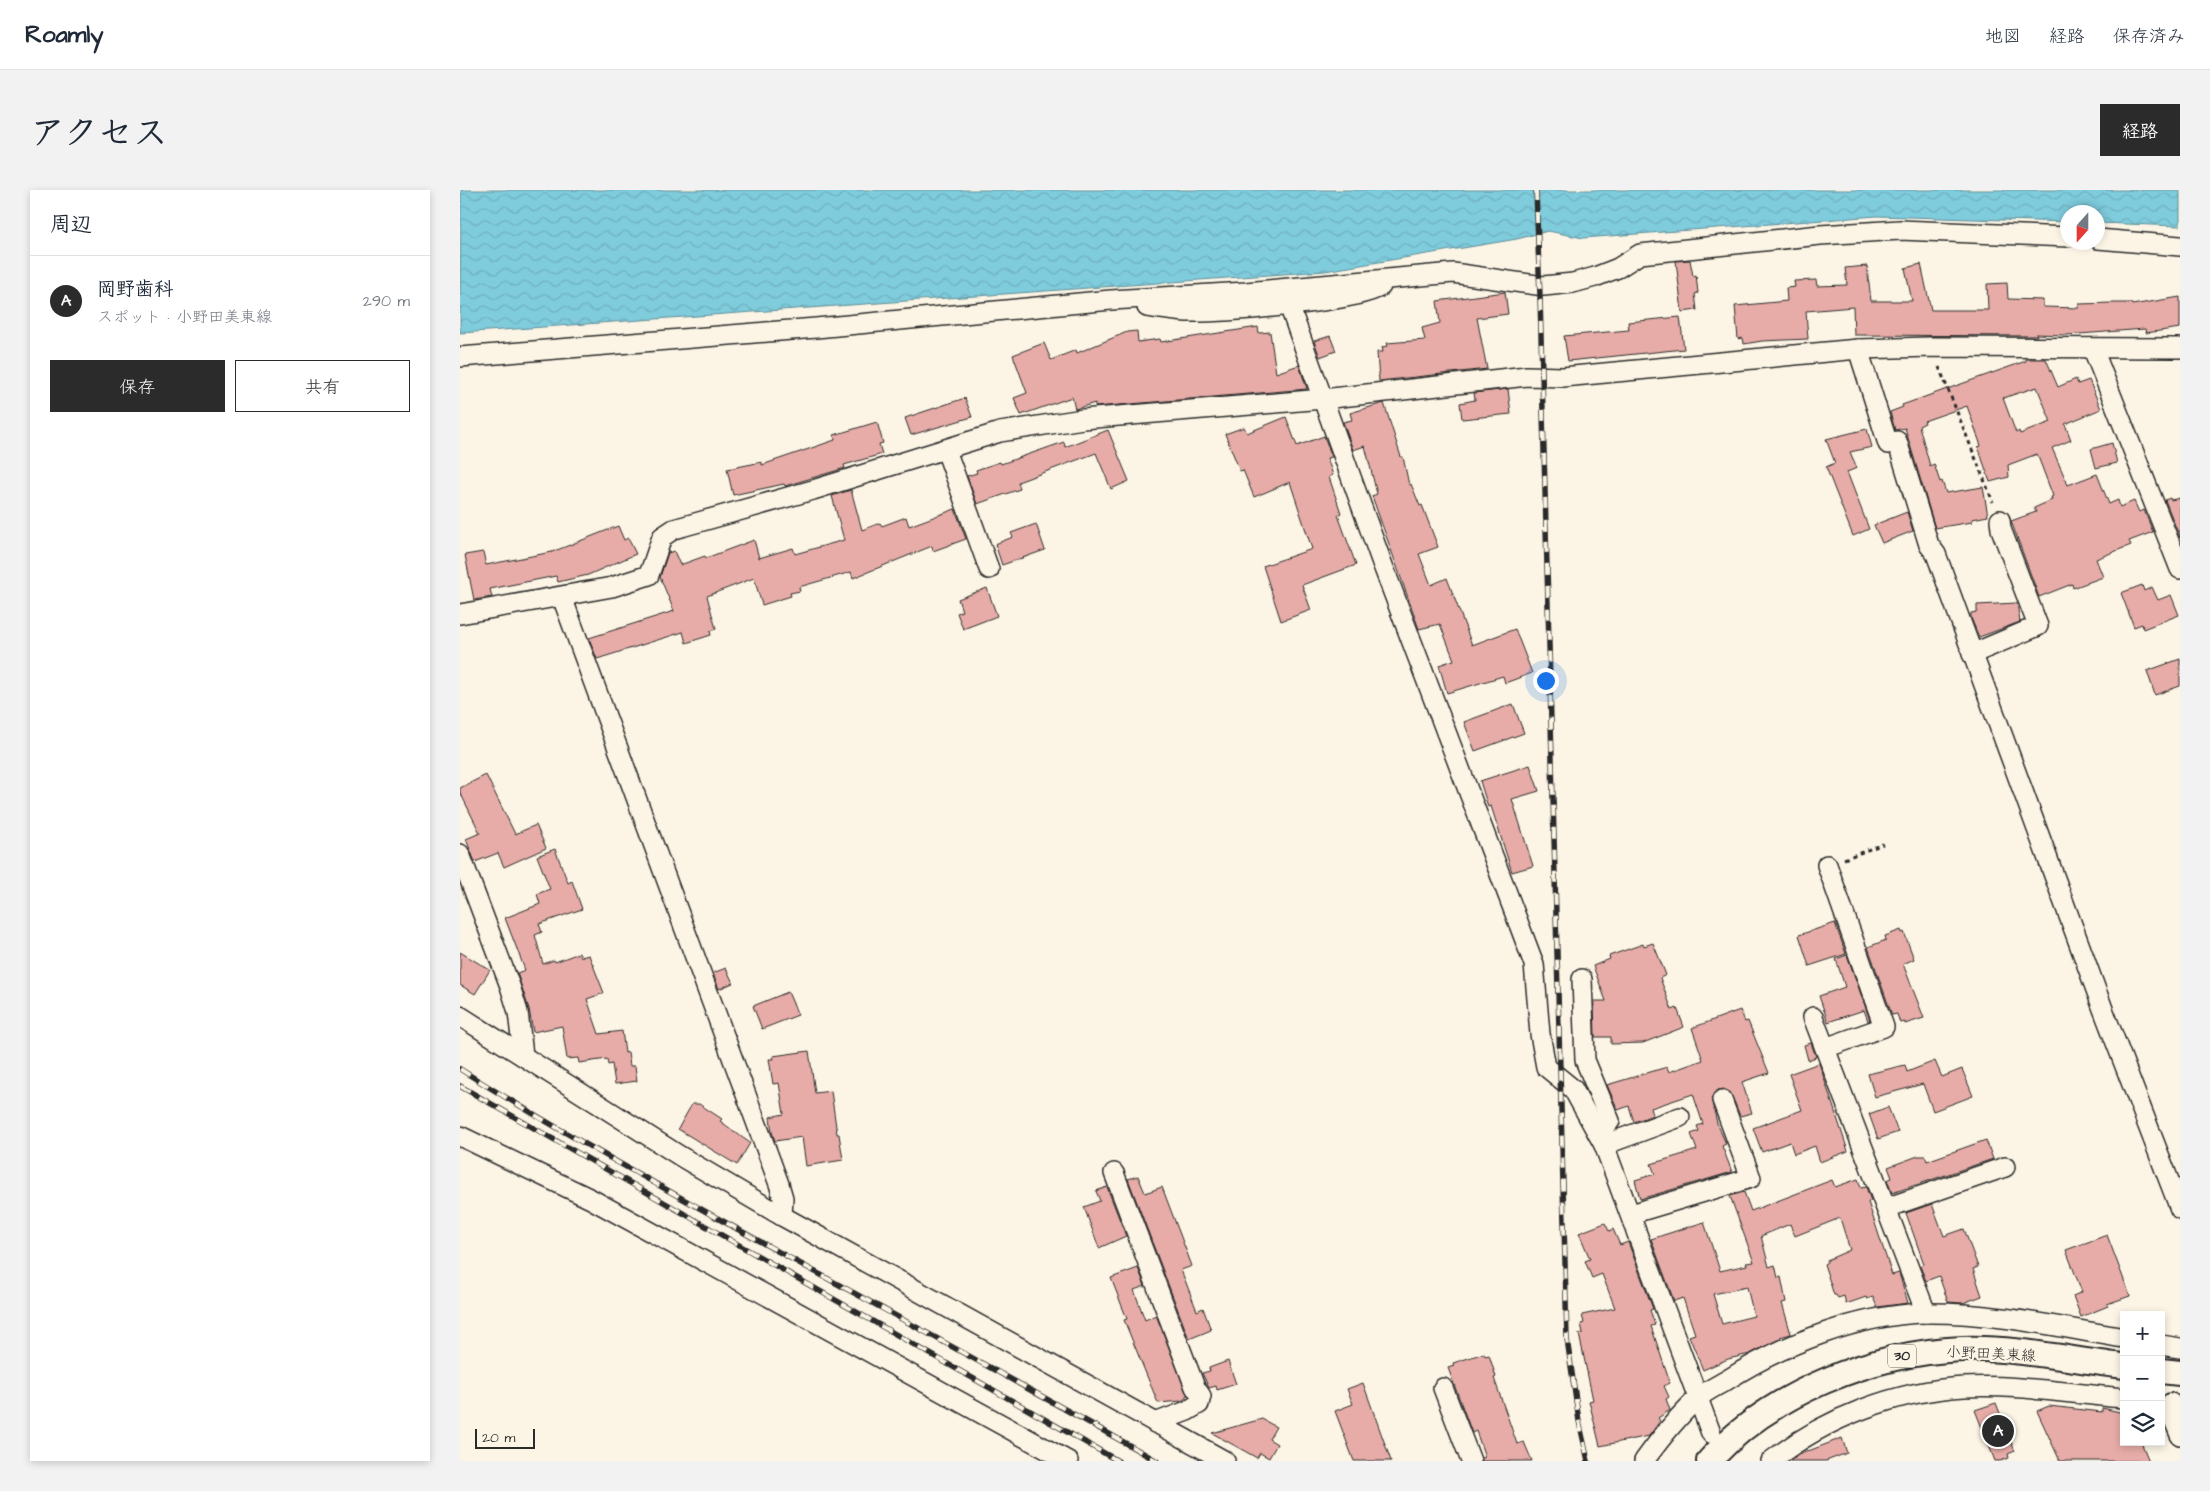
<!DOCTYPE html>
<html lang="ja">
<head>
<meta charset="utf-8">
<style>
	:root { --surface:#fff; --page:#f2f2f3; --text:#1f2937; --muted:#747a83; --line:#e0e1e3; --accent:#2b2b2b }
	body { margin:0; font-family:"Architects Daughter","Klee One",sans-serif; background:var(--page); color:var(--text) }
	.controls { position:absolute; right:15px; bottom:15px; display:grid; overflow:hidden; border-radius:0px; box-shadow:0 2px 8px #0003 }
	.controls button { width:45px; height:45px; display:grid; place-items:center; padding:0; border:0; border-bottom:1px solid var(--line); background:var(--surface); color:var(--text); font:25px sans-serif }
	.compass { position:absolute; left:1600px; top:15px; width:45px; height:45px; border-radius:50%; background:var(--surface); box-shadow:0 2px 8px #0003; rotate:201deg }
	.scale { position:absolute; left:15px; bottom:12px; width:60px; box-sizing:border-box; padding-left:5px; border:2px solid #2b2b2b; border-top:0; font-size:14px; line-height:18px; white-space:nowrap; color:#2b2b2b; -webkit-text-stroke:4px #fcf5e5; paint-order:stroke }
	.you { position:absolute; left:1085px; top:490px; width:18px; height:18px; margin:-12px; border:4px solid #fff; border-radius:50%; background:#1a73e8; box-shadow:0 0 0 8px #1a73e833 }
	.badge { display:grid; place-items:center; width:32px; height:32px; border-radius:50%; background:var(--accent); color:#fff; font-size:16px; font-weight:700 }
	.pin { position:absolute; translate:-50% -50%; border:2px solid #fff; box-shadow:0 1px 5px #0006 }
	.list { margin:0; padding:0; list-style:none }
	h2 { display:flex; justify-content:space-between; align-items:center; height:65px; margin:0; padding:0 20px; font-size:21px }
	h2 small { font-size:16px; font-weight:400; color:var(--muted) }
	.list li { display:grid; grid-template-columns:32px 1fr auto; gap:15px; align-items:center; box-sizing:border-box; height:90px; padding:0 20px; border-top:1px solid var(--line) }
	.list b { display:block; font-size:19px; white-space:nowrap }
	.list p { margin:0; font-size:16px; white-space:nowrap; color:var(--muted) }
	.list em { font-size:16px; font-style:normal; color:var(--muted) }
	.actions { display:flex; gap:10px; padding:15px 20px }
	.actions a { flex:1; padding:11px 0; border:1px solid var(--accent); border-radius:0px; text-align:center; font-size:18px; color:var(--accent) }
	.actions .main { background:var(--accent); color:#fff }
	.icon { flex:none; width:28px; height:28px; fill:none; stroke:currentColor; stroke-width:2; stroke-linecap:round; stroke-linejoin:round }
	.map { position:relative; flex:none; width:1720px; height:1271px; overflow:hidden; border-radius:0px }
	header { display:flex; align-items:center; gap:30px; box-sizing:border-box; height:70px; padding:0 25px; background:var(--surface); border-bottom:1px solid var(--line) }
	header strong { font-size:24px }
	nav { display:flex; gap:28px; margin-inline-start:auto; font-size:18px }
	.intro { display:flex; align-items:center; justify-content:space-between; box-sizing:border-box; height:120px; padding:0 30px }
	h1 { margin:0; font-size:35px }
	.button { padding:12px 22px; border-radius:0px; background:var(--accent); color:#fff; font-size:18px; font-weight:700 }
	main { display:flex; gap:30px; padding:0 30px }
	aside { flex:1; background:var(--surface); border-radius:0px; box-shadow:0 2px 8px #0003 }
	.map>svg:first-child { display:block }
	.water { fill:url(#water-waves); stroke:#5d8c96 }
	.building { fill:#e7aca7; stroke:#2b2b2b; fill-rule:evenodd }
	.lines { fill:none; stroke-linecap:round; stroke-linejoin:round }
	.minor-casing { stroke:#2b2b2b; stroke-width:22 }
	.major-casing { stroke:#2b2b2b; stroke-width:28 }
	.path { stroke:#2b2b2b; stroke-width:3; stroke-dasharray:4 4; stroke-linecap:butt }
	.minor { stroke:#fcf5e5; stroke-width:19 }
	.major { stroke:#fcf5e5; stroke-width:24 }
	.rail-casing { stroke:#2b2b2b; stroke-width:5.5 }
	.rail { stroke:#fcf5e5; stroke-width:4; stroke-dasharray:11; stroke-linecap:butt }
	.labels { text-anchor:middle; dominant-baseline:central; stroke-width:4.5; stroke-linejoin:round; paint-order:stroke }
	.shield { fill:#fcf5e5; stroke:#6a6863; stroke-width:1 }
	.shield-label { font-size:14px; font-weight:bold; fill:#2b2b2b }
	.street-label { font-size:15px; fill:#2b2b2b; stroke:#fcf5e5 }
</style>
</head>
<body>
<header>
<strong>Roamly</strong>
<nav><a>地図</a><a>経路</a><a>保存済み</a></nav>
</header>
<div class="intro"><h1>アクセス</h1><a class="button">経路</a></div>
<main>
<aside>
<h2>周辺<small></small></h2>
<ul class="list">
<li><span class="badge">A</span><div><b>岡野歯科</b><p>スポット · 小野田美東線</p></div><em>290 m</em></li>
</ul>
<div class="actions"><a class="main">保存</a><a>共有</a></div>
</aside>
<div class="map">
<svg width="1720" height="1271" viewBox="0 0 1720 1271">
	<defs>
		<pattern id="water-waves" width="16" height="10" patternUnits="userSpaceOnUse" patternTransform="scale(1.25)"><rect width="16" height="10" fill="#7fccdd"/><path d="M0 5q4-4 8 0t8 0" fill="none" stroke="#6eafbe"/></pattern>
	</defs>
	<rect width="100%" height="100%" fill="#fcf5e5"/>
	<filter id="ink" filterUnits="userSpaceOnUse"><feTurbulence type="fractalNoise" baseFrequency=".02" numOctaves="2"/><feDisplacementMap in="SourceGraphic" scale="10" xChannelSelector="R" yChannelSelector="G"/><feConvolveMatrix kernelMatrix="1 2 1 2 8 2 1 2 1" color-interpolation-filters="sRGB"/></filter>
	<g filter="url(#ink)">
		<path class="water" d="M 1,0 L 1720,0 L 1720,36 L 1638,33 L 1638,22 L 1608,22 L 1607,32 L 1417,26 L 1123,48 L 1088,41 L 1057,49 L 865,81 L 0,143 Z"/>
		<g class="building">
			<path d="M 1230,70 L 1233,86 L 1236,85 L 1238,103 L 1235,104 L 1237,120 L 1222,122 L 1216,71 Z"/>
			<path d="M 1461,74 L 1471,120 L 1528,120 L 1527,94 L 1547,93 L 1548,109 L 1583,110 L 1583,117 L 1619,118 L 1619,114 L 1652,113 L 1671,113 L 1672,115 L 1720,107 L 1720,138 L 1686,143 L 1685,139 L 1606,145 L 1576,144 L 1577,146 L 1394,145 L 1393,117 L 1346,121 L 1348,149 L 1302,151 L 1284,154 L 1283,148 L 1278,149 L 1275,116 L 1327,111 L 1326,98 L 1335,97 L 1334,91 L 1356,90 L 1357,96 L 1387,95 L 1385,78 L 1407,76 L 1411,111 L 1452,111 L 1445,78 Z"/>
			<path d="M 1045,102 L 1048,124 L 1017,128 L 1027,179 L 919,191 L 917,162 L 923,162 L 922,157 L 928,156 L 927,153 L 965,150 L 962,138 L 980,133 L 977,111 Z"/>
			<path d="M 1220,127 L 1224,159 L 1108,171 L 1104,146 L 1169,140 L 1168,132 Z"/>
			<path d="M 798,137 L 799,143 L 810,142 L 816,183 L 839,175 L 847,199 L 635,217 L 635,213 L 615,219 L 612,207 L 561,225 L 554,208 L 567,203 L 553,165 L 584,153 L 591,170 L 616,160 L 617,163 L 667,142 L 677,141 L 678,152 L 700,149 L 701,152 Z"/>
			<path d="M 870,146 L 876,161 L 860,167 L 854,151 Z"/>
			<path d="M 1565,169 L 1586,169 L 1598,197 L 1616,189 L 1618,194 L 1629,190 L 1641,219 L 1605,234 L 1611,250 L 1592,258 L 1608,295 L 1637,284 L 1649,314 L 1658,310 L 1660,317 L 1674,311 L 1679,322 L 1684,320 L 1693,342 L 1669,351 L 1671,355 L 1636,369 L 1643,387 L 1613,398 L 1612,394 L 1579,407 L 1551,331 L 1576,322 L 1574,318 L 1592,310 L 1591,307 L 1593,306 L 1577,264 L 1548,275 L 1549,287 L 1530,292 L 1518,257 L 1521,256 L 1520,253 L 1507,216 L 1464,231 L 1465,233 L 1459,236 L 1470,276 L 1474,274 L 1480,292 L 1482,291 L 1486,303 L 1523,297 L 1528,326 L 1512,329 L 1512,332 L 1475,338 L 1445,238 L 1435,240 L 1430,222 L 1443,217 L 1442,215 L 1566,171 ZM 1577,197 L 1591,232 L 1560,244 L 1559,241 L 1556,243 L 1543,208 Z"/>
			<path d="M 1048,199 L 1051,224 L 1002,229 L 1000,213 L 1015,210 L 1014,203 Z"/>
			<path d="M 505,208 L 512,227 L 451,245 L 445,228 Z"/>
			<path d="M 924,213 L 941,267 L 943,267 L 949,295 L 951,294 L 960,316 L 962,315 L 978,357 L 959,364 L 971,395 L 987,388 L 1012,455 L 1055,439 L 1072,483 L 1045,493 L 1043,486 L 987,503 L 979,475 L 994,470 L 980,434 L 959,439 L 912,306 L 917,304 L 905,256 L 893,260 L 883,232 L 892,230 L 890,223 Z"/>
			<path d="M 826,227 L 837,256 L 864,246 L 872,267 L 867,268 L 873,285 L 869,287 L 881,323 L 878,325 L 896,375 L 842,395 L 851,420 L 821,431 L 803,376 L 852,359 L 830,292 L 794,307 L 783,280 L 780,281 L 765,244 L 784,237 L 787,243 Z"/>
			<path d="M 417,232 L 423,253 L 419,254 L 422,264 L 384,275 L 385,278 L 325,296 L 324,294 L 273,305 L 267,279 L 302,272 L 302,275 L 375,250 L 374,245 Z"/>
			<path d="M 1407,239 L 1412,257 L 1390,262 L 1397,278 L 1387,282 L 1409,339 L 1393,346 L 1366,277 L 1375,273 L 1366,249 Z"/>
			<path d="M 648,240 L 669,291 L 651,299 L 636,263 L 558,292 L 560,299 L 517,314 L 507,286 L 517,283 L 516,280 L 540,272 L 541,274 L 604,252 L 605,257 Z"/>
			<path d="M 1652,253 L 1657,273 L 1636,278 L 1631,259 Z"/>
			<path d="M 391,300 L 402,340 L 420,333 L 422,336 L 446,327 L 449,336 L 495,319 L 506,349 L 473,361 L 472,356 L 393,388 L 391,382 L 339,397 L 340,401 L 330,403 L 331,406 L 302,415 L 294,388 L 247,406 L 256,439 L 250,441 L 251,445 L 226,453 L 223,442 L 137,469 L 129,448 L 214,421 L 200,387 L 208,363 L 214,361 L 220,375 L 245,366 L 246,368 L 294,350 L 299,368 L 333,358 L 335,364 L 384,350 L 372,306 Z"/>
			<path d="M 1710,308 L 1711,310 L 1720,308 L 1720,348 L 1705,310 Z"/>
			<path d="M 1447,322 L 1453,341 L 1422,353 L 1414,335 Z"/>
			<path d="M 576,334 L 585,360 L 542,375 L 535,354 L 553,347 L 551,343 Z"/>
			<path d="M 158,336 L 164,350 L 168,348 L 176,364 L 128,385 L 98,392 L 96,386 L 30,399 L 32,407 L 14,410 L 5,365 L 23,362 L 26,375 L 92,362 Z"/>
			<path d="M 1682,395 L 1684,401 L 1692,397 L 1698,410 L 1711,405 L 1719,425 L 1683,439 L 1682,434 L 1674,437 L 1661,403 Z"/>
			<path d="M 527,398 L 537,426 L 503,439 L 497,423 L 502,421 L 498,409 Z"/>
			<path d="M 1557,413 L 1560,432 L 1519,447 L 1511,428 L 1511,423 L 1517,422 L 1517,415 Z"/>
			<path d="M 1720,469 L 1720,496 L 1695,505 L 1687,481 Z"/>
			<path d="M 1053,514 L 1064,543 L 1015,561 L 1004,532 Z"/>
			<path d="M 1070,575 L 1079,601 L 1052,609 L 1073,676 L 1052,682 L 1031,616 L 1028,617 L 1020,591 Z"/>
			<path d="M 26,585 L 55,644 L 76,635 L 86,658 L 44,677 L 38,663 L 15,672 L 6,649 L 20,643 L 0,602 L 0,598 Z"/>
			<path d="M 95,659 L 108,693 L 112,691 L 122,719 L 79,734 L 82,742 L 75,745 L 83,774 L 94,770 L 95,772 L 119,763 L 121,767 L 129,765 L 144,803 L 127,809 L 139,844 L 162,841 L 165,863 L 168,862 L 170,876 L 175,876 L 177,891 L 155,894 L 152,874 L 148,875 L 147,869 L 119,873 L 118,868 L 107,869 L 102,836 L 73,842 L 69,819 L 57,783 L 65,780 L 45,728 L 80,714 L 77,704 L 90,699 L 77,666 Z"/>
			<path d="M 1375,733 L 1386,764 L 1349,776 L 1339,745 Z"/>
			<path d="M 1441,740 L 1442,743 L 1444,742 L 1454,769 L 1443,774 L 1464,828 L 1445,834 L 1445,832 L 1440,833 L 1437,824 L 1432,825 L 1408,757 L 1426,750 L 1425,746 Z"/>
			<path d="M 1193,753 L 1206,785 L 1200,788 L 1212,820 L 1217,818 L 1224,837 L 1183,853 L 1151,854 L 1151,847 L 1135,847 L 1134,811 L 1146,811 L 1133,776 L 1150,769 L 1149,766 L 1183,754 L 1184,756 Z"/>
			<path d="M 0,762 L 30,780 L 15,804 L 0,795 Z"/>
			<path d="M 1387,765 L 1410,830 L 1408,831 L 1404,820 L 1368,832 L 1359,806 L 1385,797 L 1376,769 Z"/>
			<path d="M 266,778 L 273,793 L 259,799 L 253,783 Z"/>
			<path d="M 328,802 L 338,825 L 302,839 L 293,816 Z"/>
			<path d="M 1280,820 L 1285,832 L 1288,831 L 1309,883 L 1282,892 L 1292,923 L 1280,926 L 1272,906 L 1264,899 L 1258,900 L 1251,908 L 1257,933 L 1266,954 L 1262,956 L 1272,982 L 1180,1009 L 1175,990 L 1195,984 L 1191,974 L 1237,960 L 1231,944 L 1239,941 L 1237,936 L 1243,934 L 1233,904 L 1191,918 L 1193,925 L 1174,932 L 1169,916 L 1158,920 L 1147,895 L 1207,877 L 1209,882 L 1243,870 L 1232,838 Z"/>
			<path d="M 1351,853 L 1356,867 L 1348,870 L 1344,855 Z"/>
			<path d="M 349,861 L 355,903 L 371,901 L 377,944 L 379,944 L 383,970 L 346,976 L 342,947 L 315,951 L 312,942 L 310,927 L 324,924 L 319,893 L 313,894 L 309,869 L 314,869 L 313,866 Z"/>
			<path d="M 1475,871 L 1482,887 L 1502,879 L 1513,906 L 1473,921 L 1463,894 L 1415,907 L 1408,884 L 1445,875 L 1447,882 Z"/>
			<path d="M 1359,873 L 1388,961 L 1360,972 L 1355,956 L 1334,964 L 1330,952 L 1302,962 L 1293,938 L 1342,920 L 1329,884 Z"/>
			<path d="M 232,914 L 239,914 L 262,929 L 260,931 L 290,953 L 277,975 L 218,939 Z"/>
			<path d="M 1428,917 L 1438,942 L 1418,949 L 1409,924 Z"/>
			<path d="M 1526,950 L 1533,969 L 1432,1003 L 1427,990 L 1432,988 L 1428,977 L 1458,966 L 1465,966 L 1467,971 Z"/>
			<path d="M 678,986 L 685,1003 L 702,997 L 732,1076 L 721,1080 L 737,1121 L 743,1118 L 751,1140 L 729,1149 L 668,989 Z"/>
			<path d="M 1398,989 L 1401,998 L 1406,997 L 1411,1011 L 1408,1012 L 1432,1085 L 1439,1083 L 1448,1113 L 1417,1117 L 1413,1107 L 1407,1109 L 1406,1107 L 1386,1114 L 1384,1106 L 1378,1108 L 1376,1105 L 1374,1105 L 1364,1074 L 1367,1072 L 1367,1070 L 1390,1060 L 1380,1028 L 1335,1046 L 1330,1034 L 1301,1046 L 1309,1077 L 1315,1075 L 1318,1088 L 1321,1087 L 1326,1112 L 1322,1113 L 1331,1144 L 1320,1147 L 1321,1148 L 1290,1164 L 1268,1169 L 1243,1180 L 1229,1146 L 1235,1144 L 1223,1108 L 1214,1111 L 1191,1049 L 1244,1032 L 1260,1081 L 1287,1075 L 1286,1073 L 1294,1072 L 1270,1006 L 1284,1002 L 1291,1021 L 1372,990 L 1375,997 ZM 1287,1097 L 1294,1126 L 1262,1134 L 1253,1104 Z"/>
			<path d="M 647,997 L 666,1046 L 639,1058 L 624,1017 L 640,1011 L 636,1001 Z"/>
			<path d="M 1472,1014 L 1484,1046 L 1504,1039 L 1518,1077 L 1513,1079 L 1522,1106 L 1503,1113 L 1488,1112 L 1479,1086 L 1466,1091 L 1460,1076 L 1464,1074 L 1446,1023 Z"/>
			<path d="M 1145,1033 L 1149,1041 L 1153,1039 L 1160,1055 L 1168,1052 L 1193,1119 L 1190,1120 L 1195,1135 L 1191,1136 L 1210,1193 L 1204,1196 L 1209,1207 L 1206,1209 L 1210,1220 L 1198,1228 L 1200,1231 L 1189,1246 L 1140,1256 L 1129,1211 L 1133,1210 L 1119,1144 L 1123,1143 L 1121,1134 L 1124,1133 L 1122,1125 L 1155,1118 L 1142,1084 L 1132,1088 L 1125,1071 L 1130,1069 L 1119,1043 Z"/>
			<path d="M 1647,1045 L 1670,1106 L 1647,1114 L 1648,1116 L 1621,1127 L 1613,1106 L 1622,1102 L 1606,1060 Z"/>
			<path d="M 678,1078 L 685,1096 L 674,1100 L 685,1130 L 696,1125 L 728,1206 L 722,1211 L 698,1213 L 664,1130 L 667,1129 L 651,1088 Z"/>
			<path d="M 1024,1163 L 1025,1166 L 1029,1165 L 1036,1187 L 1034,1188 L 1057,1254 L 1064,1252 L 1072,1271 L 1022,1271 L 1022,1268 L 1025,1267 L 1016,1241 L 1012,1243 L 988,1178 L 994,1176 L 993,1173 Z"/>
			<path d="M 768,1171 L 776,1194 L 757,1200 L 756,1196 L 749,1198 L 742,1183 L 750,1181 L 749,1178 Z"/>
			<path d="M 903,1193 L 931,1271 L 894,1271 L 875,1221 L 893,1214 L 887,1199 Z"/>
			<path d="M 1536,1213 L 1541,1226 L 1553,1238 L 1551,1252 L 1555,1261 L 1548,1264 L 1549,1268 L 1540,1271 L 1535,1271 L 1515,1220 Z"/>
			<path d="M 1589,1216 L 1642,1222 L 1642,1218 L 1664,1223 L 1664,1252 L 1681,1252 L 1689,1271 L 1600,1271 L 1577,1221 Z"/>
			<path d="M 802,1229 L 816,1237 L 809,1249 L 817,1254 L 809,1268 L 800,1263 L 797,1268 L 752,1243 Z"/>
			<path d="M 1382,1248 L 1387,1263 L 1366,1271 L 1330,1271 L 1338,1265 Z"/>
		</g>
		<g class="lines">
			<g class="minor-casing">
				<g id="minor">
					<path d="M 1638,49 L 1720,56"/>
					<path d="M 829,115 L 922,373 L 1074,774 L 1080,844 L 1086,877 L 1113,899 L 1144,955 L 1251,1243"/>
					<path d="M 687,117 C 702,119 718,122 733,122 C 766,122 899,112 921,96"/>
					<path d="M 1398,159 L 1428,254 L 1437,251 L 1469,355 L 1476,364 L 1643,819 L 1720,1019"/>
					<path d="M 1633,159 L 1720,379"/>
					<path d="M 0,167 L 356,138 L 651,110 L 786,102 L 993,83 L 1084,96 L 1113,93 L 1135,87 L 1158,78 L 1180,64 L 1360,45 L 1440,40 L 1608,47"/>
					<path d="M 486,260 L 529,379"/>
					<path d="M 102,407 L 319,994 L 323,1008 L 322,1026"/>
					<path d="M 0,424 L 152,397 L 189,385 L 202,347 L 214,339 L 353,300 L 540,242 L 623,229 L 863,209 L 1067,186 L 1103,187 L 1398,159 L 1471,157 L 1720,158"/>
					<path d="M 1512,464 L 1578,436 L 1541,339 L 1540,330"/>
					<path d="M 0,664 L 50,796 L 58,822 L 63,865"/>
					<path d="M 1122,789 L 1125,870 L 1150,931 L 1138,944"/>
					<path d="M 0,826 L 220,966 L 322,1026 L 765,1271"/>
					<path d="M 1353,827 L 1466,1123"/>
					<path d="M 1365,858 L 1424,837 L 1367,675"/>
					<path d="M 0,946 L 131,1009 L 608,1271"/>
					<path d="M 1144,955 L 1220,927"/>
					<path d="M 654,983 L 735,1197 L 741,1206 L 739,1214 L 727,1221 L 695,1233"/>
					<path d="M 1426,1018 L 1545,977"/>
					<path d="M 1171,1024 L 1291,988 L 1262,910"/>
					<path d="M 1701,1155 L 1720,1158"/>
					<path d="M 983,1198 L 1011,1271"/>
					<path d="M 1711,1213 L 1711,1223 L 1720,1245"/>
					<path d="M 1184,1271 C 1200,1249 1217,1227 1238,1208 C 1246,1201 1257,1196 1267,1190 C 1323,1154 1398,1125 1465,1123 C 1532,1122 1598,1137 1664,1148"/>
					<path d="M 1311,1271 C 1365,1228 1436,1201 1504,1197 C 1553,1194 1614,1204 1664,1208"/>
				</g>
			</g>
			<g class="major-casing">
				<g id="major">
					<path d="M 1701,1181 L 1720,1183"/>
					<path d="M 1249,1271 C 1310,1203 1412,1163 1502,1159 C 1554,1157 1612,1170 1664,1176"/>
				</g>
			</g>
			<g class="path">
				<path d="M 1479,177 L 1533,312"/>
				<path d="M 1384,669 L 1423,654"/>
			</g>
			<use href="#minor" class="minor"/>
			<use href="#major" class="major"/>
			<g class="rail-casing">
				<g id="rail">
					<path d="M 1076,0 L 1080,106 L 1107,1149 L 1119,1231 L 1128,1271"/>
					<path d="M 0,879 C 85,933 173,981 261,1030 C 406,1110 553,1189 697,1271"/>
					<path d="M 0,896 L 658,1271"/>
				</g>
			</g>
			<use href="#rail" class="rail"/>
		</g>
	</g>
	<g class="labels">
		<rect class="shield" x="1428" y="1154.5" width="28" height="23" rx="4"/>
		<g class="shield-label">
			<text x="1442" y="1166">30</text>
		</g>
		<g class="street-label">
			<text transform="translate(1531 1164) rotate(3)">小野田美東線</text>
		</g>
	</g>
</svg>
<div class="controls">
<button>+</button>
<button>−</button>
<button><svg class="icon" aria-label="layers" viewBox="0 0 24 24"><path d="M12 4l9 5-9 5-9-5zM3 14l9 5 9-5"/></svg></button>
</div>
<svg class="compass" viewBox="-18 -18 36 36"><path d="M0-13l5 13h-10z" fill="#e53935"/><path d="M0 13l5-13h-10z" fill="#747a83"/></svg>
<div class="scale">20 m</div>
<div class="you"></div>
<div class="pin badge" style="left:1538px;top:1241px">A</div>
</div>
</main>
</body>
</html>
